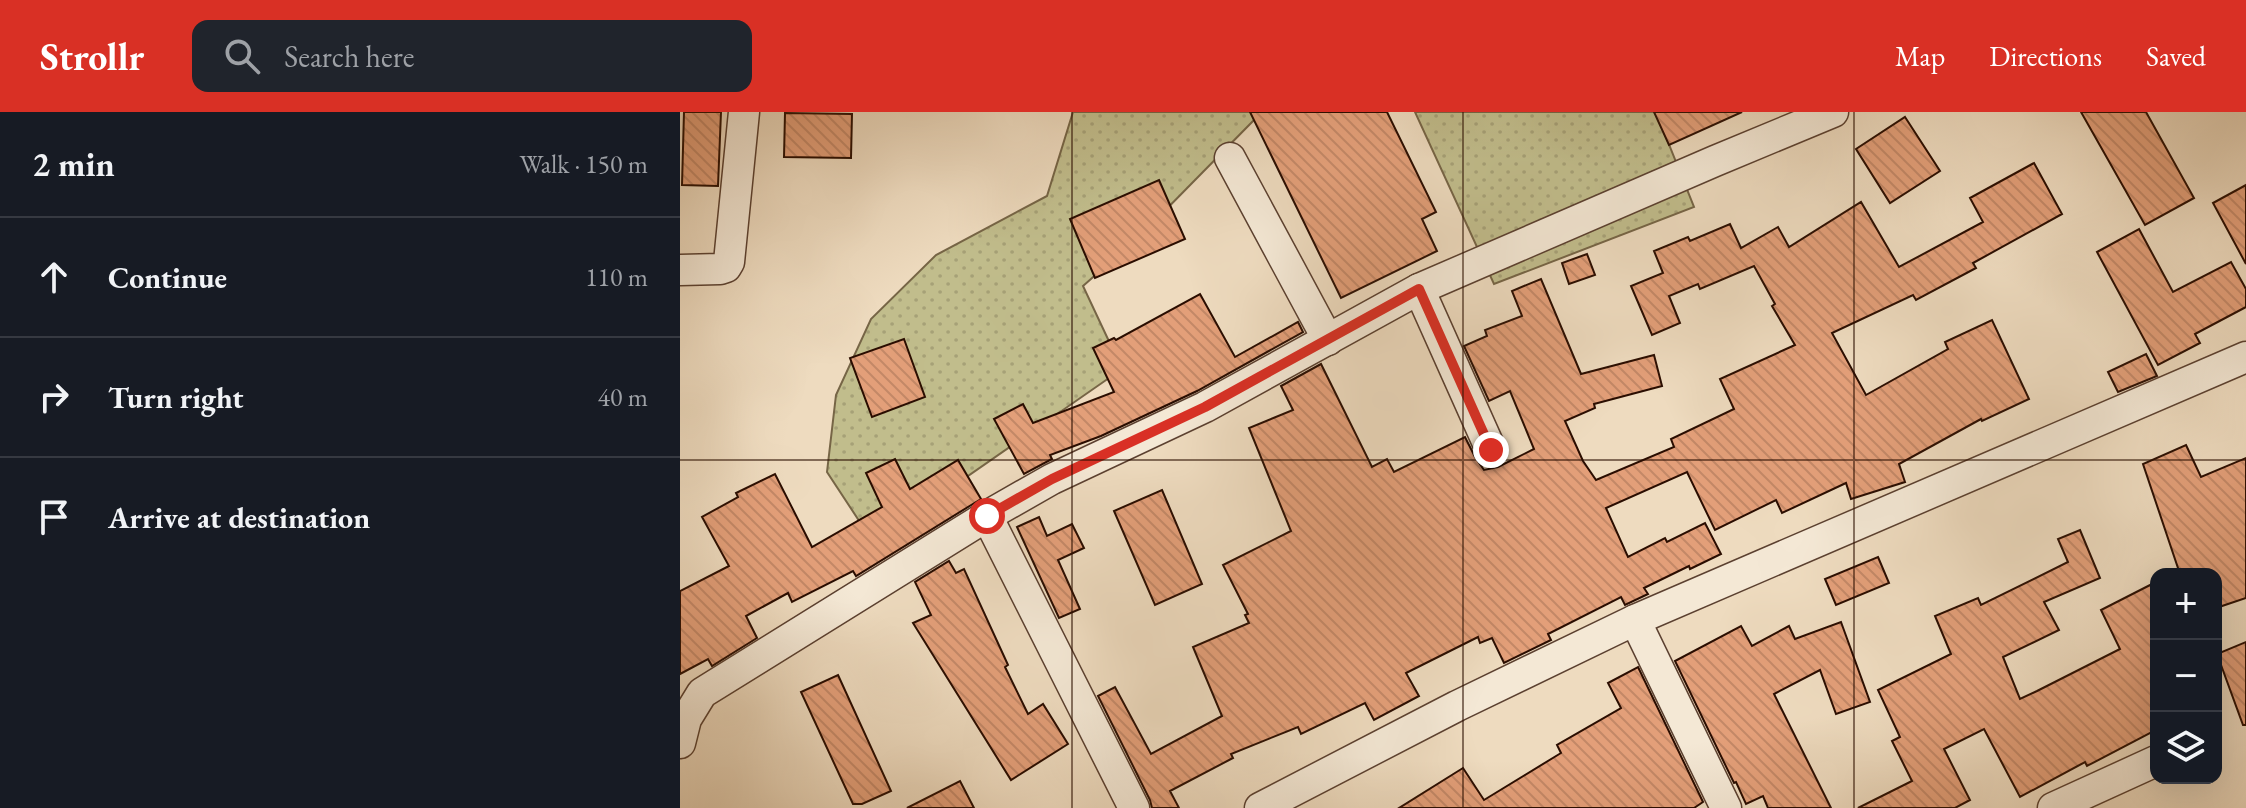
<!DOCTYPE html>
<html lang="en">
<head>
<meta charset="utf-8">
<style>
	:root { --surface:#171b24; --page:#20242c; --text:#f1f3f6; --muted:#9ea1a6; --line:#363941; --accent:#d93025 }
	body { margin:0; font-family:"EB Garamond",serif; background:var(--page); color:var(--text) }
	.controls { position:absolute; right:24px; bottom:24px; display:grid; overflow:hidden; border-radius:16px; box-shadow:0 8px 32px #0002 }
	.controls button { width:72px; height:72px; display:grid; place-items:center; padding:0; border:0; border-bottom:2px solid var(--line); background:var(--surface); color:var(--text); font:40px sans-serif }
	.stop { position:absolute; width:24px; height:24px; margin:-18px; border:6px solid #d93025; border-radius:50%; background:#fff }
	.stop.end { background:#d93025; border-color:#fff; box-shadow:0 2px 8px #0008 }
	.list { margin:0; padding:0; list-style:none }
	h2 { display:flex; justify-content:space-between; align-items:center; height:104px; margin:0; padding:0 32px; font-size:34px }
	h2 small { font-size:26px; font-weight:400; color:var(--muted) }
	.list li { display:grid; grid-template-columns:52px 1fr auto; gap:24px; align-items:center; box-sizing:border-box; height:120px; padding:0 32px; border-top:2px solid var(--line) }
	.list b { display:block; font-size:30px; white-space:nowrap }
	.list em { font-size:26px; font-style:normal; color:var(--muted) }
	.icon { flex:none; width:44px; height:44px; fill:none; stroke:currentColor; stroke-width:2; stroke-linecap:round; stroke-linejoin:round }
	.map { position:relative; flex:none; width:1566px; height:696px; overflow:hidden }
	header { display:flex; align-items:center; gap:48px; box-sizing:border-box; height:112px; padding:0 40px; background:var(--accent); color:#fff }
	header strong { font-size:38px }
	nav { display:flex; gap:44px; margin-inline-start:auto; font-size:28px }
	.search { width:560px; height:72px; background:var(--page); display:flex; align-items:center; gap:20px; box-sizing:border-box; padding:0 28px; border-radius:16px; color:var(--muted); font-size:30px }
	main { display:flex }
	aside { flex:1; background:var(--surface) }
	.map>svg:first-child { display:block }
	.green { fill:url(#green-dots); stroke:#766546; stroke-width:2 }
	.building { fill:url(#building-back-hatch); stroke:#2a0d00; stroke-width:2 }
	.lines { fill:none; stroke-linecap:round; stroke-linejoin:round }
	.minor-casing { stroke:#5b4030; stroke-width:33 }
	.minor { stroke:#f4e8d5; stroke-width:30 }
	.route { stroke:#d93025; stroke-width:10 }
	.grid { fill:none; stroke:#2a0d00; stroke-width:2; stroke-opacity:0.55 }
</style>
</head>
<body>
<header>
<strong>Strollr</strong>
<div class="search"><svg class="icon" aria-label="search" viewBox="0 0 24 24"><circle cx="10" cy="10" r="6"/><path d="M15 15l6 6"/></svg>Search here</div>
<nav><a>Map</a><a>Directions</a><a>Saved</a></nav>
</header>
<main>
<aside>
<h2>2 min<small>Walk · 150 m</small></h2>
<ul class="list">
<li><svg class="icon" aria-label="ahead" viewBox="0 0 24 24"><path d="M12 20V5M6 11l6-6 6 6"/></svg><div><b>Continue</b></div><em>110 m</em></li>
<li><svg class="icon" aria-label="right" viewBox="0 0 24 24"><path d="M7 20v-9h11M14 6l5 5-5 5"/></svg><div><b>Turn right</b></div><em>40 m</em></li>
<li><svg class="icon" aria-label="arrive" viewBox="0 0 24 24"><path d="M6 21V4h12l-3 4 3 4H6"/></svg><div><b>Arrive at destination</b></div></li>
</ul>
</aside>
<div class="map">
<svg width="1566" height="696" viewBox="0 0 1566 696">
	<defs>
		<pattern id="green-dots" width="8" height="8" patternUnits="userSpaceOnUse" patternTransform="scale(2)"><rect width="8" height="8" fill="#c1bd8c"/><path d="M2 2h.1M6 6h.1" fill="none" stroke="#a6a177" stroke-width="1.8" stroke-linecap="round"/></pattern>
		<pattern id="building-back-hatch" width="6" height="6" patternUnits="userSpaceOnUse" patternTransform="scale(2)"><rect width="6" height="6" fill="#e39f79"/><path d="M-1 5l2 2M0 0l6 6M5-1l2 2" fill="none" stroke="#c38867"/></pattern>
	</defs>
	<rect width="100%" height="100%" fill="#eedbbf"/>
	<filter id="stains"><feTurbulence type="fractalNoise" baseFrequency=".0025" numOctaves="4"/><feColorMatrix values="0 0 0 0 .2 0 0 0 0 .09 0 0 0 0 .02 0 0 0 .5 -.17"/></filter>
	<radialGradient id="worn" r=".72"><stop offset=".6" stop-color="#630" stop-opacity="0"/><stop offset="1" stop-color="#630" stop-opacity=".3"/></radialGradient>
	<g class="green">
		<path d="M 393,0 L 595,0 L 577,5 L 462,122 L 403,174 L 442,257 L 193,430 L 147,360 L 156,283 L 191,207 L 256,143 L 367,84 Z"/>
		<path d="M 735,0 L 976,0 L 1014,95 L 814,172 Z"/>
	</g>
	<g class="building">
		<path d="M 4,0 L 41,0 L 38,74 L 2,73 Z"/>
		<path d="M 570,0 L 707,0 L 756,100 L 742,107 L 757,139 L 661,186 Z"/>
		<path d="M 974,0 L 1062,0 L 989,33 Z"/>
		<path d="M 1401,0 L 1466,0 L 1514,86 L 1465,113 Z"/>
		<path d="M 105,1 L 172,2 L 171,46 L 104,45 Z"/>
		<path d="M 1225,5 L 1260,59 L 1210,91 L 1176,37 Z"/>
		<path d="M 1354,51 L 1382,102 L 1293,151 L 1296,156 L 1236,188 L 1233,183 L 1152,221 L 1186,283 L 1268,237 L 1265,230 L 1312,208 L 1349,287 L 1302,309 L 1301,307 L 1219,352 L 1225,370 L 1171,387 L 1166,371 L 1102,401 L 1096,388 L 1035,418 L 1007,360 L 926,396 L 948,445 L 985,426 L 987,430 L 1025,411 L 1041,442 L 1010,457 L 1009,454 L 964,476 L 968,482 L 945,493 L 941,485 L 868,522 L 871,528 L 824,551 L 812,526 L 800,531 L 798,525 L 726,561 L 739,584 L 694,608 L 685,591 L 621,622 L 618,615 L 551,642 L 553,646 L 490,679 L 499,696 L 472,696 L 470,688 L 418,584 L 435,575 L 471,642 L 542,604 L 513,535 L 569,511 L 565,503 L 568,502 L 543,453 L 611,419 L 569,316 L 613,298 L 601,274 L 641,252 L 692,355 L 707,347 L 714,360 L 785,325 L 795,345 L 804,358 L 818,355 L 854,337 L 830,279 L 809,289 L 784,234 L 807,224 L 805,218 L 842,204 L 832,179 L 861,167 L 901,262 L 974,243 L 982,274 L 914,292 L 915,296 L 885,309 L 903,349 L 916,368 L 994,335 L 991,327 L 1054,297 L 1040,267 L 1115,233 L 1092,194 L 1095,192 L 1074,154 L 1020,177 L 1018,172 L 989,184 L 1000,211 L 972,223 L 951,174 L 983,161 L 974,139 L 1008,125 L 1010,129 L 1050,112 L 1061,136 L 1098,115 L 1109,135 L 1181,90 L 1219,155 L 1303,110 L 1290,86 Z"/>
		<path d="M 479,68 L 505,127 L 415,166 L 390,107 Z"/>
		<path d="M 1566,73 L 1566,152 L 1533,91 Z"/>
		<path d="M 1459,117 L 1493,180 L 1551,150 L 1566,177 L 1566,195 L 1515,222 L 1520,231 L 1478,253 L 1417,140 Z"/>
		<path d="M 907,142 L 915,163 L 889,172 L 882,151 Z"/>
		<path d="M 520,182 L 555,245 L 618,210 L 623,220 L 517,279 L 421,324 L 370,343 L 372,347 L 344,362 L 314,307 L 343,292 L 353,311 L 434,280 L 413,236 L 434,226 L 436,228 Z"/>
		<path d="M 224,227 L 245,285 L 192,305 L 170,246 Z"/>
		<path d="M 1466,242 L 1477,264 L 1438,280 L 1428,260 Z"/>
		<path d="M 1506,333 L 1521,365 L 1566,346 L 1566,486 L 1536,496 L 1536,462 L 1500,462 L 1463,352 Z"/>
		<path d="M 215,347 L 230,377 L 278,348 L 301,387 L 176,464 L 173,459 L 112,490 L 108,481 L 66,504 L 77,526 L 32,554 L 28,547 L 0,562 L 0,479 L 49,454 L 22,405 L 58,385 L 56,381 L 95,362 L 132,435 L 202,395 L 186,361 Z"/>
		<path d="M 482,378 L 522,472 L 475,493 L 434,399 Z"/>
		<path d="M 359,405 L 367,424 L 392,412 L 404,436 L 378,448 L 400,497 L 379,506 L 337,415 Z"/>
		<path d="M 1400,418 L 1420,466 L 1364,490 L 1379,518 L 1323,545 L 1340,587 L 1357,579 L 1440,537 L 1421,498 L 1476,470 L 1476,618 L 1407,654 L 1405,650 L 1340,685 L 1304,617 L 1264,637 L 1290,688 L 1275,696 L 1178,696 L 1232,669 L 1212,629 L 1220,625 L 1198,578 L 1271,542 L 1255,504 L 1298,486 L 1301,493 L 1388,450 L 1378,427 Z"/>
		<path d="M 1198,445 L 1209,471 L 1156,493 L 1145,467 Z"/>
		<path d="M 269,449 L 276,461 L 284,457 L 328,553 L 325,555 L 348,602 L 363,592 L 388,632 L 331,668 L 233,511 L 251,503 L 235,470 Z"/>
		<path d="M 1161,510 L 1190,590 L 1156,602 L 1140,558 L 1094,582 L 1151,696 L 1088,696 L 1083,684 L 1066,692 L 1056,670 L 1054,671 L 995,549 L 1061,514 L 1072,534 L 1109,514 L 1115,527 Z"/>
		<path d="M 1566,530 L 1566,613 L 1563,613 L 1537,542 Z"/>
		<path d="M 958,555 L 1023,690 L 1014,696 L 719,696 L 783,656 L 804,688 L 881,641 L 877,633 L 941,596 L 928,571 Z"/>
		<path d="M 158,563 L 211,679 L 182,692 L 173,692 L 121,580 Z"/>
		<path d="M 280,669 L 294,696 L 227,696 Z"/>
	</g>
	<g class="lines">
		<g class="minor-casing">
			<g id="minor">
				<path d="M 550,46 L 648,228"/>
				<path d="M 0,158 L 40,157 L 46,155 L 49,150 L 64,0"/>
				<path d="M 739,177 L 811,338"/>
				<path d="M 307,404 L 454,696"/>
				<path d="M 955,508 L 1046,696"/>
				<path d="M 0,631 L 6,607 L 22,581 L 307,404 L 372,367 L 525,295 L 739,177 L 1035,49 L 1153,0"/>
				<path d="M 580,696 L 777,594 L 955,508 L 1566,245"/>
				<path d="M 1373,696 L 1476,649"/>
			</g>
		</g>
		<use href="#minor" class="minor"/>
	</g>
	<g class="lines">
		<path class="route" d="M 307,404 L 372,367 L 525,295 L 739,177 L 811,338"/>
	</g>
	<path class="grid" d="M 392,0 L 392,696M 783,0 L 783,696M 1174,0 L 1174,696M 0,348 L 1566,348"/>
	<rect width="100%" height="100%" filter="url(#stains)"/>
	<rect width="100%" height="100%" fill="url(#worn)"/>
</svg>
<div class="controls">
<button>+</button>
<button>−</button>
<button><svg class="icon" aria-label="layers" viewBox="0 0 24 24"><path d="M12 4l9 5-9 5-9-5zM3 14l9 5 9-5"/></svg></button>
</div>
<div class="stop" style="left:307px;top:404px"></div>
<div class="stop end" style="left:811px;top:338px"></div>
</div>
</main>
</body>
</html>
